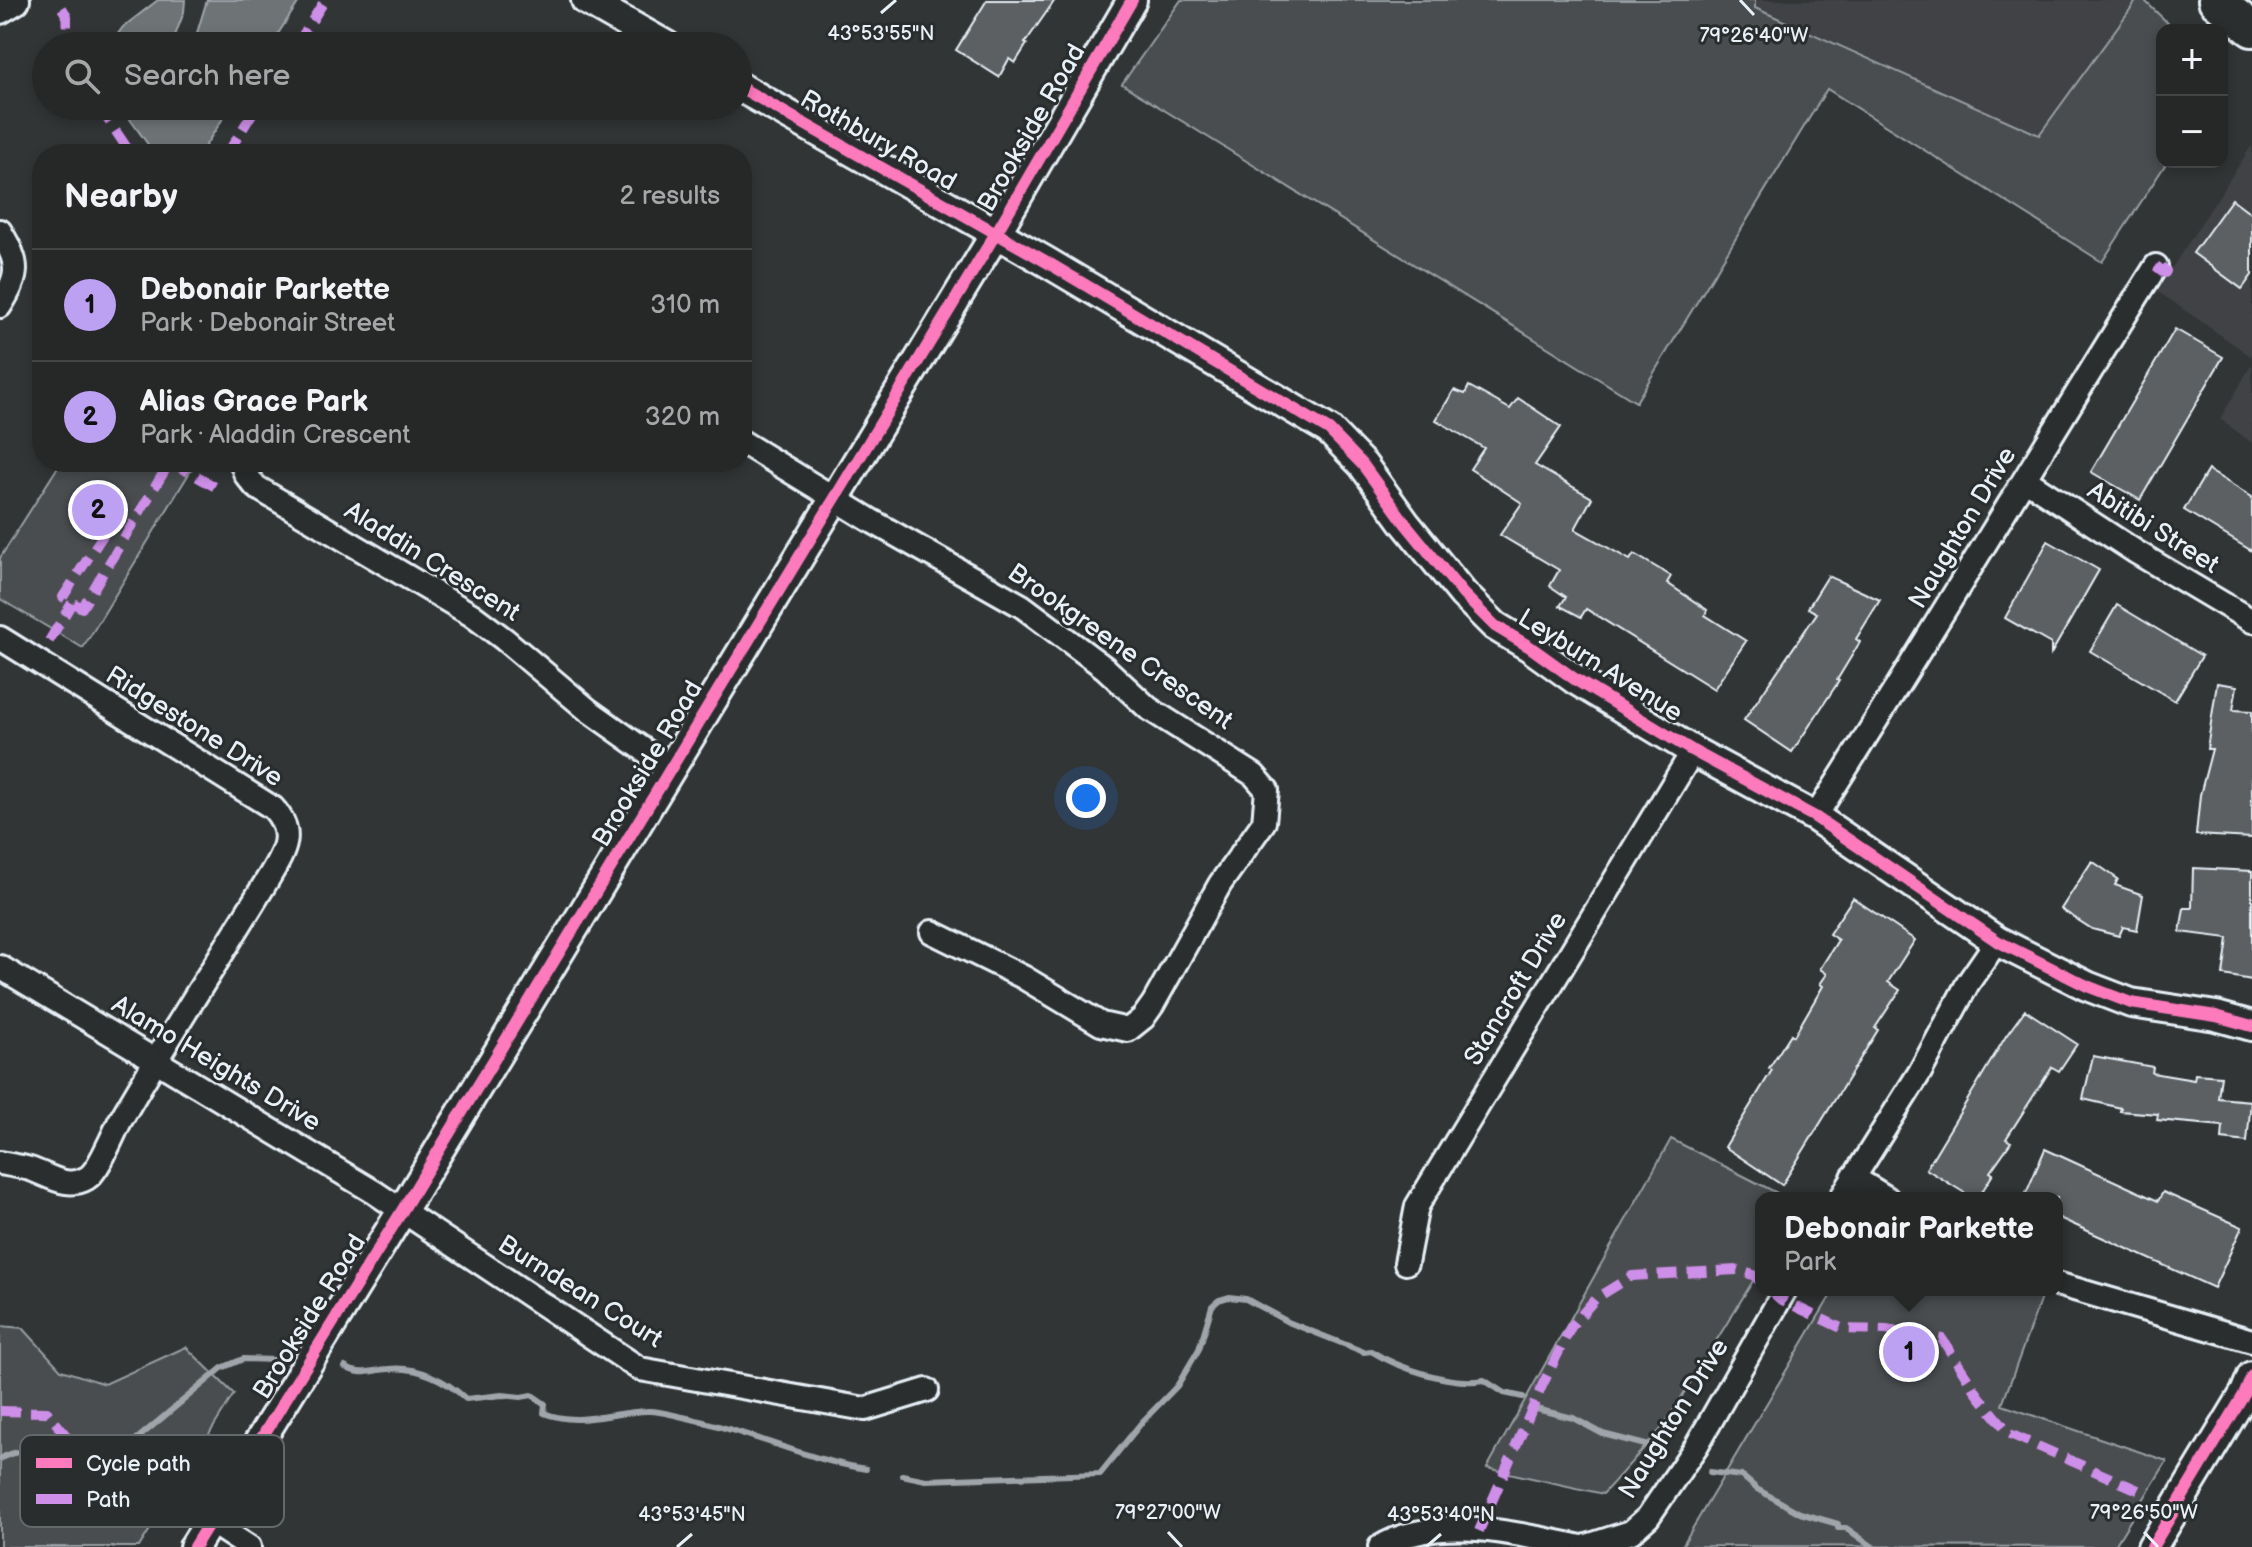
<!DOCTYPE html>
<html lang="en">
<head>
<meta charset="utf-8">
<style>
	:root { --surface:#262828; --page:#2e3030; --text:#f1f3f6; --muted:#a4a6a8; --line:#424445; --accent:#bca0f2 }
	body { margin:0; font-family:"Balsamiq Sans",sans-serif; background:var(--page); color:var(--text) }
	.controls { position:absolute; right:24px; top:24px; display:grid; overflow:hidden; border-radius:16px; box-shadow:0 4px 12px #0003 }
	.controls button { width:72px; height:72px; display:grid; place-items:center; padding:0; border:0; border-bottom:2px solid var(--line); background:var(--surface); color:var(--text); font:40px sans-serif }
	.you { position:absolute; left:1086px; top:798px; width:28px; height:28px; margin:-20px; border:6px solid #fff; border-radius:50%; background:#1a73e8; box-shadow:0 0 0 12px #1a73e833 }
	.badge { display:grid; place-items:center; width:52px; height:52px; border-radius:50%; background:var(--accent); color:#111; font-size:26px; font-weight:700 }
	.pin { position:absolute; translate:-50% -50%; border:4px solid #fff; box-shadow:0 2px 8px #0006 }
	.popup { position:absolute; left:1755px; top:1192px; width:308px; height:104px; box-sizing:border-box; display:grid; place-content:center; border-radius:16px; background:var(--surface); filter:drop-shadow(0 2px 6px #0005); font-size:26px; white-space:nowrap; color:var(--muted) }
	.popup b { font-size:30px; color:var(--text) }
	.popup::after { content:''; position:absolute; left:50%; top:100%; margin-left:-16px; border:16px solid transparent; border-top-color:var(--surface) }
	.list { margin:0; padding:0; list-style:none }
	h2 { display:flex; justify-content:space-between; align-items:center; height:104px; margin:0; padding:0 32px; font-size:34px }
	h2 small { font-size:26px; font-weight:400; color:var(--muted) }
	.list li { display:grid; grid-template-columns:52px 1fr auto; gap:24px; align-items:center; box-sizing:border-box; height:112px; padding:0 32px; border-top:2px solid var(--line) }
	.list b { display:block; font-size:30px; white-space:nowrap }
	.list p { margin:0; font-size:26px; white-space:nowrap; color:var(--muted) }
	.list em { font-size:26px; font-style:normal; color:var(--muted) }
	.icon { flex:none; width:44px; height:44px; fill:none; stroke:currentColor; stroke-width:2; stroke-linecap:round; stroke-linejoin:round }
	.map { position:relative; flex:none; width:2252px; height:1547px; overflow:hidden }
	.search { position:absolute; background:var(--surface); box-shadow:0 4px 12px #0003; left:32px; top:32px; width:720px; height:88px; display:flex; align-items:center; gap:20px; box-sizing:border-box; padding:0 28px; border-radius:44px; color:var(--muted); font-size:30px }
	.panel { position:absolute; background:var(--surface); box-shadow:0 4px 12px #0003; left:32px; top:144px; width:720px; height:328px; border-radius:32px }
	.map>svg:first-child { display:block }
	.built { fill:#3f4244 }
	.green { fill:#494d4f; stroke:#989fa4; stroke-width:2 }
	.water { fill:#6e7376; stroke:#9fa5aa; stroke-width:2 }
	.lines { fill:none; stroke-linecap:round; stroke-linejoin:round }
	.stream { stroke:#9fa5aa; stroke-width:6 }
	.building { fill:#5c6063; stroke:#e8f1f8; stroke-width:2 }
	.minor-casing { stroke:#e8f1f8; stroke-width:28 }
	.tertiary-casing { stroke:#e8f1f8; stroke-width:34 }
	.primary-casing { stroke:#e8f1f8; stroke-width:40 }
	.minor { stroke:#2a2d2e; stroke-width:22 }
	.tertiary { stroke:#2a2d2e; stroke-width:28 }
	.primary { stroke:#2a2d2e; stroke-width:34 }
	.quiet { stroke:#ce8fe9; stroke-width:10; stroke-dasharray:20 10; stroke-linecap:butt }
	.cycleway-casing { stroke:#2a2d2e; stroke-width:17 }
	.cycleway { stroke:#fd7abc; stroke-width:12 }
	.ticks { fill:none; stroke:#e8f1f8; stroke-width:3 }
	.labels { text-anchor:middle; dominant-baseline:central; stroke-width:6; stroke-linejoin:round; paint-order:stroke }
	.street-label { font-size:26px; fill:#e8f1f8; stroke:#2a2d2e }
	.key { fill:#2a2d2e; stroke:#63686b; stroke-width:2 }
	.key-label { font-size:22px; fill:#e8f1f8 }
	.ticks-label { font-size:20px; text-anchor:middle; fill:#e8f1f8; stroke:#2a2d2e; stroke-width:6; stroke-linejoin:round; paint-order:stroke }
</style>
</head>
<body>
<div class="map">
<svg width="2252" height="1547" viewBox="0 0 2252 1547">
	<rect width="100%" height="100%" fill="#323536"/>
	<filter id="ink" filterUnits="userSpaceOnUse"><feTurbulence type="fractalNoise" baseFrequency=".0125" numOctaves="2"/><feDisplacementMap in="SourceGraphic" scale="16" xChannelSelector="R" yChannelSelector="G"/><feConvolveMatrix kernelMatrix="1 2 1 2 8 2 1 2 1" color-interpolation-filters="sRGB"/></filter>
	<g filter="url(#ink)">
		<g class="built">
			<path d="M 1755,0 L 2137,0 L 2039,135 L 1755,8 Z"/>
			<path d="M 2252,145 L 2252,357 L 2157,291 Z"/>
			<path d="M 2252,364 L 2252,443 L 2220,419 Z"/>
		</g>
		<g class="green">
			<path d="M 1181,0 L 1755,0 L 1755,8 L 2039,135 L 2137,0 L 2144,0 L 2175,30 L 2162,30 L 2162,162 L 2167,162 L 2102,262 L 1827,89 L 1636,402 L 1122,84 Z"/>
			<path d="M 61,462 L 196,462 L 83,648 L 0,599 L 0,558 Z"/>
			<path d="M 1671,1139 L 1787,1198 L 1761,1198 L 1761,1268 L 1663,1427 L 1603,1494 L 1487,1468 Z"/>
			<path d="M 1834,1290 L 2025,1290 L 2041,1298 L 2002,1405 L 2167,1461 L 2114,1547 L 1682,1546 Z"/>
			<path d="M 0,1326 L 23,1328 L 61,1370 L 105,1384 L 186,1347 L 234,1394 L 139,1547 L 0,1547 Z"/>
		</g>
		<g class="water">
			<path d="M 158,0 L 185,0 L 184,12 L 171,46 L 109,46 L 123,27 Z"/>
			<path d="M 207,0 L 300,0 L 270,46 L 193,46 Z"/>
			<path d="M 142,106 L 231,106 L 200,154 L 155,154 L 129,118 Z"/>
		</g>
		<g class="lines">
			<g class="stream">
				<path d="M 345,1367 C 362,1377 371,1370 389,1369 C 418,1366 446,1380 466,1399 L 502,1395 L 521,1397 L 532,1395 L 545,1404 L 544,1413 C 578,1427 612,1412 647,1411 C 659,1410 672,1415 683,1417 C 746,1430 804,1459 866,1469"/>
				<path d="M 1536,1409 L 1573,1418 L 1603,1434 L 1657,1448"/>
				<path d="M 108,1454 L 132,1443 L 222,1368 L 243,1359 L 275,1360"/>
				<path d="M 0,1459 C 30,1440 54,1464 84,1459"/>
				<path d="M 1710,1472 L 1742,1476 L 1757,1489 L 1800,1513 L 1838,1524 L 1838,1528 L 1846,1528 L 1873,1547"/>
				<path d="M 902,1475 L 926,1480 L 1100,1474 L 1142,1422 L 1177,1386 L 1199,1349 L 1212,1306 L 1219,1300 L 1229,1297 L 1246,1299 L 1288,1322 L 1364,1352 L 1371,1351 C 1398,1368 1452,1386 1484,1380 L 1504,1393 L 1523,1397"/>
			</g>
		</g>
		<g class="building">
			<path d="M 987,0 L 1055,0 L 1025,43 L 1027,44 L 1015,63 L 1009,59 L 999,77 L 956,50 Z"/>
			<path d="M 2232,199 L 2252,214 L 2252,275 L 2242,289 L 2193,253 Z"/>
			<path d="M 2175,329 L 2223,357 L 2140,500 L 2091,472 Z"/>
			<path d="M 1469,386 L 1510,409 L 1518,398 L 1561,427 L 1535,465 L 1592,498 L 1575,529 L 1630,560 L 1634,554 L 1671,576 L 1667,583 L 1707,610 L 1705,615 L 1746,641 L 1714,689 L 1586,609 L 1581,617 L 1560,606 L 1566,597 L 1550,586 L 1559,570 L 1500,535 L 1522,503 L 1470,469 L 1484,448 L 1436,420 L 1454,390 L 1465,394 Z"/>
			<path d="M 2208,470 L 2252,497 L 2252,551 L 2184,510 Z"/>
			<path d="M 2048,541 L 2099,570 L 2051,654 L 2051,644 L 2005,618 Z"/>
			<path d="M 1828,576 L 1880,600 L 1856,639 L 1860,642 L 1837,680 L 1839,681 L 1792,752 L 1744,720 L 1817,613 L 1808,608 Z"/>
			<path d="M 2117,605 L 2202,656 L 2175,701 L 2090,651 Z"/>
			<path d="M 2217,683 L 2237,686 L 2233,710 L 2252,711 L 2252,838 L 2196,835 L 2200,795 L 2212,749 L 2207,749 Z"/>
			<path d="M 2092,861 L 2118,879 L 2115,885 L 2143,895 L 2137,930 L 2123,927 L 2119,936 L 2092,929 L 2061,909 Z"/>
			<path d="M 2193,868 L 2252,871 L 2252,980 L 2223,975 L 2228,938 L 2180,932 L 2184,908 L 2192,908 Z"/>
			<path d="M 1853,898 L 1915,940 L 1888,982 L 1900,990 L 1875,1028 L 1878,1030 L 1782,1185 L 1725,1147 L 1772,1070 L 1769,1068 L 1791,1034 L 1794,1036 L 1823,986 L 1820,984 L 1827,974 L 1820,969 L 1838,940 L 1829,934 Z"/>
			<path d="M 2025,1010 L 2077,1044 L 2059,1071 L 2052,1067 L 2006,1139 L 2011,1142 L 1990,1172 L 1993,1174 L 1978,1198 L 1973,1198 L 1926,1169 L 2006,1036 Z"/>
			<path d="M 2093,1056 L 2153,1067 L 2152,1073 L 2194,1080 L 2195,1074 L 2221,1076 L 2218,1098 L 2251,1101 L 2247,1142 L 2222,1139 L 2223,1126 L 2157,1120 L 2158,1114 L 2120,1111 L 2121,1108 L 2083,1099 Z"/>
			<path d="M 2045,1149 L 2158,1201 L 2163,1192 L 2242,1227 L 2214,1288 L 2057,1217 L 2057,1198 L 2024,1198 Z"/>
		</g>
		<g class="lines">
			<g class="minor-casing">
				<g id="minor">
					<path d="M 0,231 C 20,264 20,274 0,306"/>
					<path d="M 742,442 L 870,520 L 1022,606 L 1105,668 L 1148,708 L 1254,775 L 1267,790 L 1264,822 L 1220,884 L 1153,1004 L 1143,1018 L 1128,1030 L 1101,1024 L 1023,977 L 932,932"/>
					<path d="M 241,462 L 246,475 L 256,487 L 472,615 L 504,639 L 588,710 L 671,769"/>
					<path d="M 2026,480 L 2136,552 L 2252,621"/>
					<path d="M 0,638 L 273,808 C 296,833 284,852 269,877 C 220,958 167,1039 120,1121 C 113,1135 98,1172 87,1178 C 67,1190 49,1175 30,1169 C 20,1166 10,1165 0,1163"/>
					<path d="M 1815,817 C 1932,635 2041,449 2156,266"/>
					<path d="M 0,967 L 374,1192 L 640,1369 L 865,1409 L 927,1390"/>
					<path d="M 1853,1177 L 1887,1198"/>
					<path d="M 1841,1198 L 1920,1072 L 1968,983 L 1997,941"/>
					<path d="M 1406,1263 L 1417,1206 L 1693,751"/>
					<path d="M 2057,1284 L 2252,1341"/>
					<path d="M 209,1521 L 249,1547"/>
					<path d="M 1380,1547 C 1439,1512 1519,1535 1582,1547"/>
					<path d="M 1584,1547 L 1631,1532 L 1648,1517 L 1697,1445 L 1785,1290"/>
				</g>
			</g>
			<g class="tertiary-casing">
				<g id="tertiary">
					<path d="M 586,0 L 667,46"/>
					<path d="M 0,9 L 15,0"/>
					<path d="M 738,86 L 1045,261 L 1329,430 L 1363,465 L 1405,523 L 1463,594 L 1495,626 L 1530,647 L 1576,680 L 1693,751 L 1815,817 L 1997,941 L 2087,986 L 2131,1003 L 2216,1016 L 2252,1026"/>
					<path d="M 194,1547 L 402,1211 L 996,233 L 1132,0"/>
					<path d="M 2152,1547 L 2245,1393 L 2252,1376"/>
				</g>
			</g>
			<g class="primary-casing">
				<path id="primary" d="M 2216,0 L 2252,29"/>
			</g>
			<use href="#minor" class="minor"/>
			<use href="#tertiary" class="tertiary"/>
			<use href="#primary" class="primary"/>
			<g class="quiet">
				<path d="M 62,8 L 67,16 L 67,46"/>
				<path d="M 296,46 L 325,0"/>
				<path d="M 99,106 L 131,154"/>
				<path d="M 227,154 L 257,106"/>
				<path d="M 2156,266 L 2165,273 L 2166,271 L 2158,263"/>
				<path d="M 171,462 L 219,489"/>
				<path d="M 105,532 L 63,597 L 82,608 L 170,462"/>
				<path d="M 49,641 L 72,603"/>
				<path d="M 1770,1290 L 1780,1299 L 1843,1329 L 1886,1330 L 1942,1339 L 1979,1396 L 2010,1434 L 2145,1493"/>
				<path d="M 0,1411 L 47,1412 L 69,1439 L 94,1454 L 167,1469 L 208,1487"/>
				<path d="M 1479,1531 L 1542,1386 L 1571,1327 L 1596,1298 L 1632,1276 L 1737,1270 L 1753,1275 L 1761,1282"/>
			</g>
			<g class="cycleway-casing">
				<g id="cycleway">
					<path d="M 738,86 L 1045,261 L 1329,430 L 1363,465 L 1405,523 L 1463,594 L 1495,626 L 1530,647 L 1576,680 L 1693,751 L 1815,817 L 1997,941 L 2087,986 L 2131,1003 L 2216,1016 L 2252,1026"/>
					<path d="M 194,1547 L 402,1211 L 996,233 L 1132,0"/>
					<path d="M 2152,1547 L 2245,1393 L 2252,1376"/>
				</g>
			</g>
			<use href="#cycleway" class="cycleway"/>
		</g>
	</g>
	<path class="ticks" d="M 1740,0 L 1754,15M 881,13 L 896,0M 1168,1532 L 1182,1547M 2144,1532 L 2158,1547M 677,1547 L 692,1534M 1426,1547 L 1441,1534"/>
	<g class="labels">
		<g class="street-label">
			<text transform="translate(1032 128) rotate(-60)">Brookside Road</text>
			<text transform="translate(878 141) rotate(30)">Rothbury Road</text>
			<text transform="translate(1963 528) rotate(-59)">Naughton Drive</text>
			<text transform="translate(2153 528) rotate(32)">Abitibi Street</text>
			<text transform="translate(432 562) rotate(32)">Aladdin Crescent</text>
			<text transform="translate(1120 647) rotate(35)">Brookgreene Crescent</text>
			<text transform="translate(1600 666) rotate(32)">Leyburn Avenue</text>
			<text transform="translate(194 727) rotate(32)">Ridgestone Drive</text>
			<text transform="translate(648 764) rotate(-59)">Brookside Road</text>
			<text transform="translate(1516 989) rotate(-59)">Stancroft Drive</text>
			<text transform="translate(216 1064) rotate(31)">Alamo Heights Drive</text>
			<text transform="translate(580 1292) rotate(32)">Burndean Court</text>
			<text transform="translate(310 1317) rotate(-58)">Brookside Road</text>
			<text transform="translate(1674 1419) rotate(-58)">Naughton Drive</text>
		</g>
	</g>
	<rect x="20" y="1435" width="264" height="92" rx="12" class="key"/>
	<rect x="36" y="1458" width="36" height="10" fill="#fd7abc"/>
	<rect x="36" y="1494" width="36" height="10" fill="#ce8fe9"/>
	<g class="key-label">
		<text x="86" y="1471">Cycle path</text>
		<text x="86" y="1507">Path</text>
	</g>
	<g class="ticks-label">
		<text x="881" y="40">43°53'55"N</text>
		<text x="1754" y="42">79°26'40"W</text>
		<text x="1168" y="1519">79°27'00"W</text>
		<text x="2144" y="1519">79°26'50"W</text>
		<text x="692" y="1521">43°53'45"N</text>
		<text x="1441" y="1521">43°53'40"N</text>
	</g>
</svg>
<div class="controls">
<button>+</button>
<button>−</button>
</div>
<div class="you"></div>
<div class="pin badge" style="left:1909px;top:1352px">1</div>
<div class="popup"><b>Debonair Parkette</b>Park</div>
<div class="pin badge" style="left:98px;top:510px">2</div>
<div class="search"><svg class="icon" aria-label="search" viewBox="0 0 24 24"><circle cx="10" cy="10" r="6"/><path d="M15 15l6 6"/></svg>Search here</div>
<section class="panel">
<h2>Nearby<small>2 results</small></h2>
<ul class="list">
<li><span class="badge">1</span><div><b>Debonair Parkette</b><p>Park · Debonair Street</p></div><em>310 m</em></li>
<li><span class="badge">2</span><div><b>Alias Grace Park</b><p>Park · Aladdin Crescent</p></div><em>320 m</em></li>
</ul>
</section>
</div>
</body>
</html>
